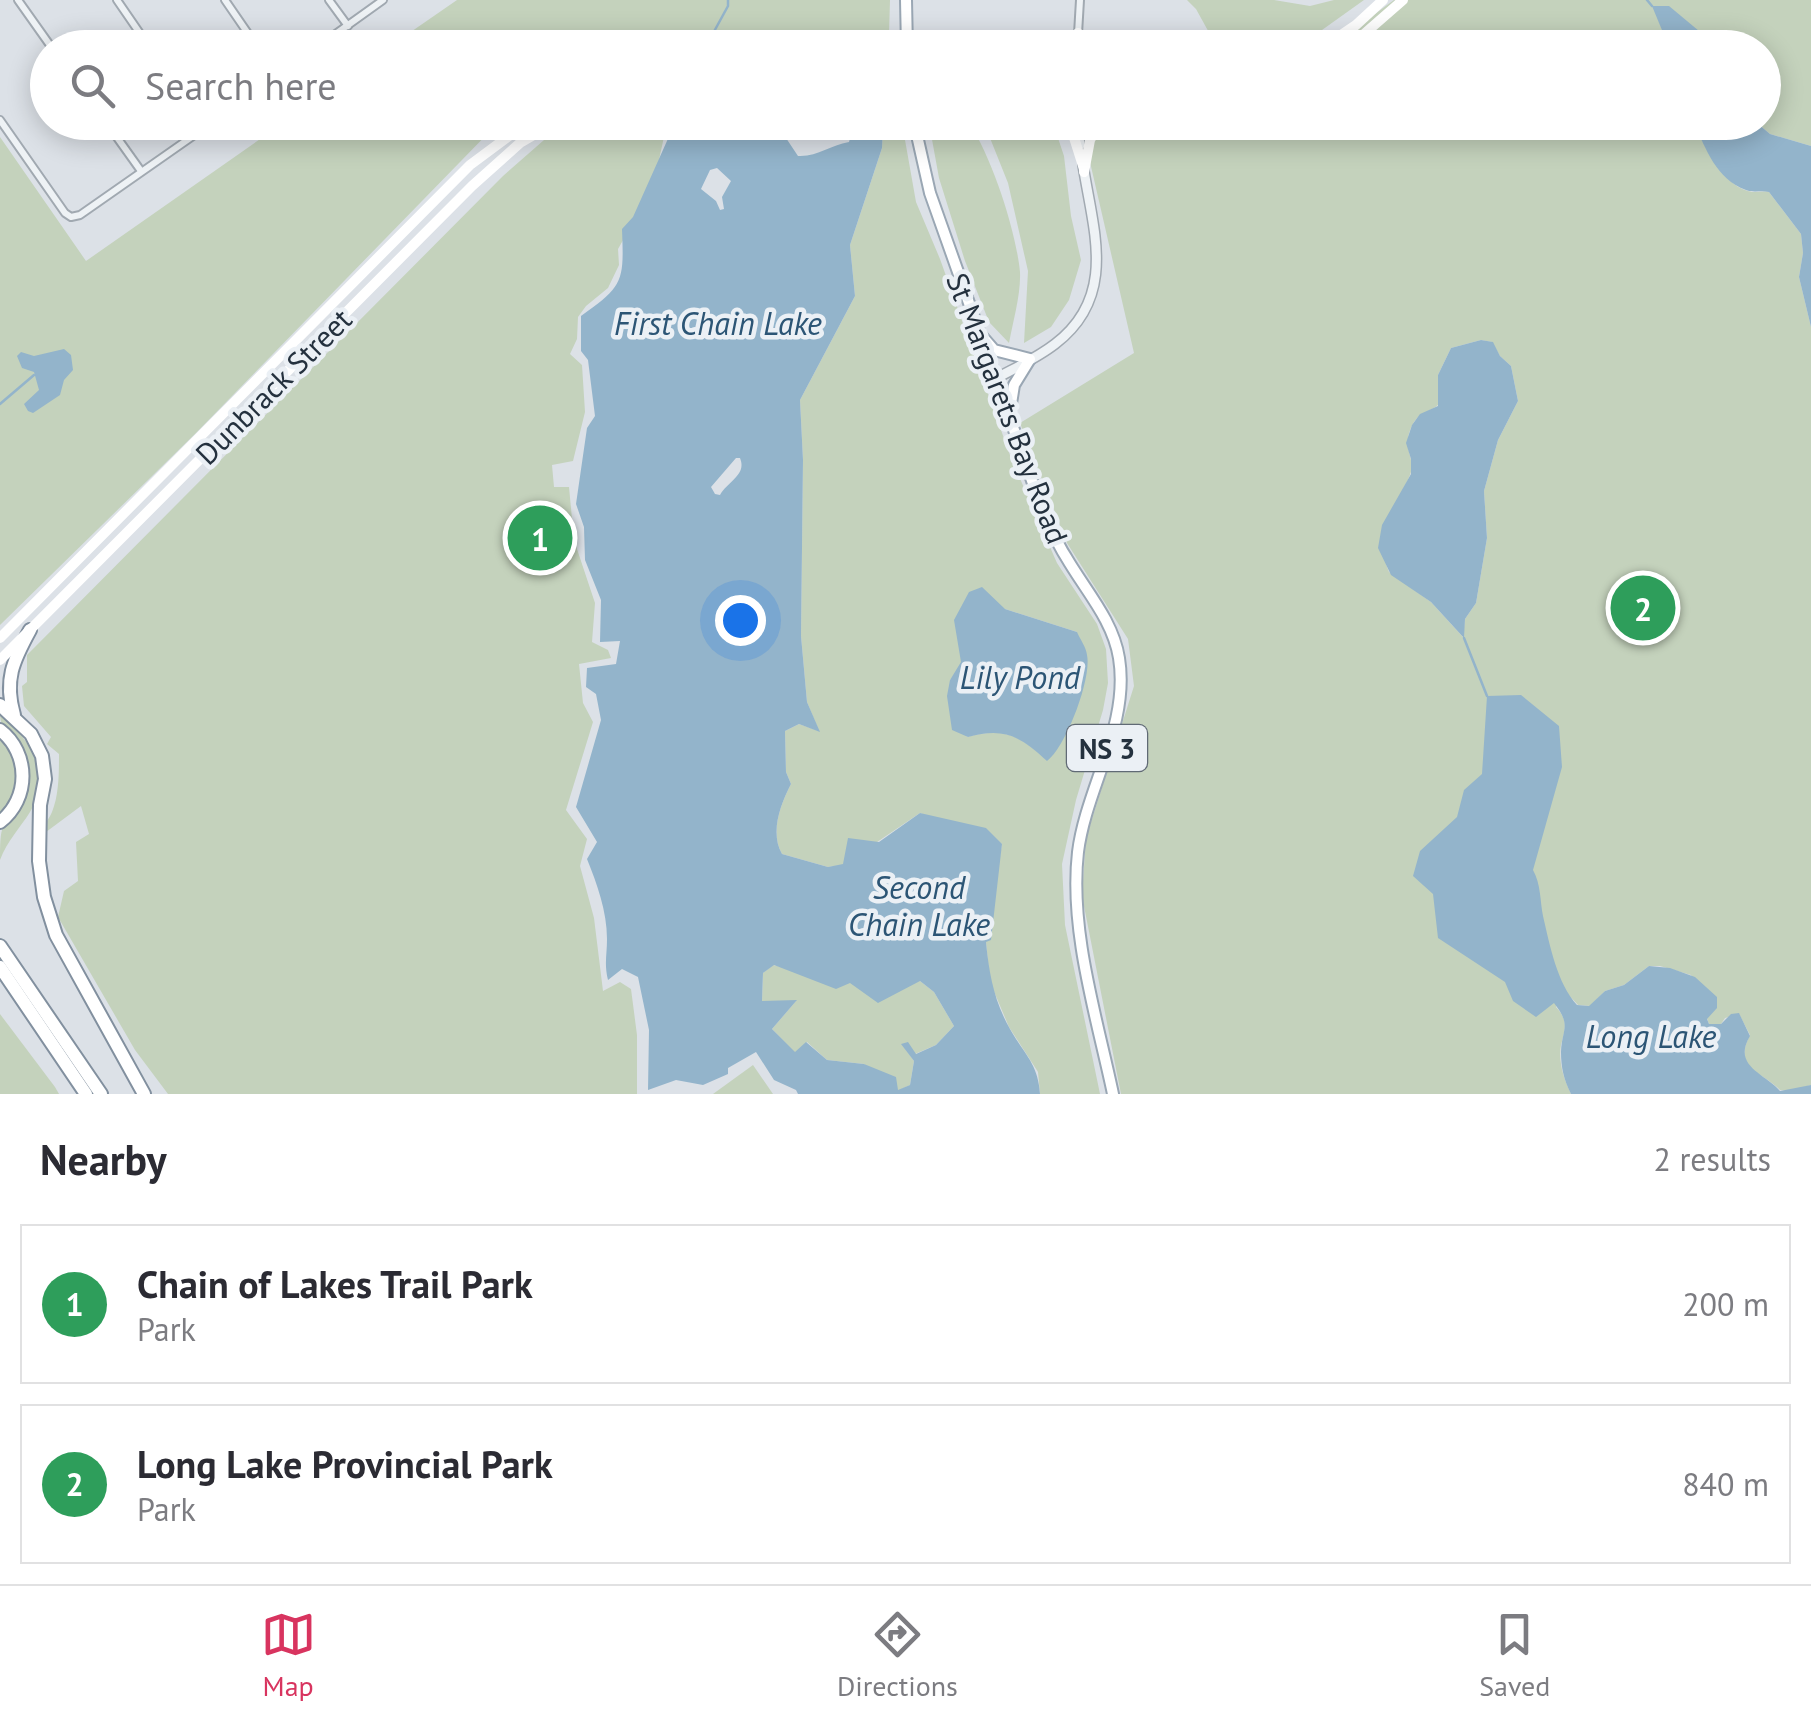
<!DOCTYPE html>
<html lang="en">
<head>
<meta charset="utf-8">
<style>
	:root { --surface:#fff; --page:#f7f7f7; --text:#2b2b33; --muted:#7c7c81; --line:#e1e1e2; --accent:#d8345f }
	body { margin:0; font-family:"PT Sans",sans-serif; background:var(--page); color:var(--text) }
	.you { position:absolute; left:740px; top:620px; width:35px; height:35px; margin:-25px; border:8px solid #fff; border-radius:50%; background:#1a73e8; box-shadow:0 0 0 15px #1a73e833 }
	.badge { display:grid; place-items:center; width:65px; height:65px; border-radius:50%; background:var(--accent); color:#fff; font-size:32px; font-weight:700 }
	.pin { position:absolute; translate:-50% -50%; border:5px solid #fff; box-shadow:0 2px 10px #0006 }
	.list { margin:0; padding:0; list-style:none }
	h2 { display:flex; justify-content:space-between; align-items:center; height:130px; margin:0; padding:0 40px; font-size:42px }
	h2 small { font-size:32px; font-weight:400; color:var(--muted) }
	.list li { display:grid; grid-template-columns:65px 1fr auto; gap:30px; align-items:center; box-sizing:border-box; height:160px; margin:0 20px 20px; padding:0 20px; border:2px solid var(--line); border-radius:0px }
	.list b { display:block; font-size:38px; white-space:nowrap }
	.list p { margin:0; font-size:32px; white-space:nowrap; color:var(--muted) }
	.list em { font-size:32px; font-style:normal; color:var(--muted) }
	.icon { flex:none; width:55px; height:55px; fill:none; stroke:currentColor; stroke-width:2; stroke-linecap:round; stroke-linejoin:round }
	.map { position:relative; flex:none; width:1811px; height:1094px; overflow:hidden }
	.search { position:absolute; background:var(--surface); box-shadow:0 5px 25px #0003; left:30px; right:30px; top:30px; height:110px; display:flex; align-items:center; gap:25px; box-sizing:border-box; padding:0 35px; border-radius:55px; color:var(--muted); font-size:38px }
	.sheet { height:490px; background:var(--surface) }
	nav { display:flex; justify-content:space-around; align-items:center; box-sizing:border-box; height:140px; border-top:2px solid var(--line); background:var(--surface); font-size:28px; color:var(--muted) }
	nav a { display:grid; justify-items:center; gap:5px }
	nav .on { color:var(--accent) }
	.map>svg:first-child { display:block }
	.green { fill:#c4d2bc; fill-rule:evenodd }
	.water { fill:#93b4cb; fill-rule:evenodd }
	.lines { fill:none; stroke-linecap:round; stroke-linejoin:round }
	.stream { stroke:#93b4cb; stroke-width:2.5 }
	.minor-casing { stroke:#a1a9b1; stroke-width:10 }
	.tertiary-casing { stroke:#a1a9b1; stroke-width:12 }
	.primary-casing { stroke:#9aa7b4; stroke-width:14 }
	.motorway-casing { stroke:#82909f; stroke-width:16 }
	.minor { stroke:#eef2f5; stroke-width:6 }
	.tertiary { stroke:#eef2f5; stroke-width:9 }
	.secondary { stroke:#fff; stroke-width:10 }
	.primary { stroke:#fff; stroke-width:10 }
	.motorway { stroke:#fff; stroke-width:12 }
	.labels { text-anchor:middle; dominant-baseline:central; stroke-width:9; stroke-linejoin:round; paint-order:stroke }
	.shield { fill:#ebf0f5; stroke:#606a75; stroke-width:2.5 }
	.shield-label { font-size:28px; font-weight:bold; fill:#24313e }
	.street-label { font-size:30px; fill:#24313e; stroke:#ebf0f5 }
	.water-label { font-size:32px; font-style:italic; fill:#2c5575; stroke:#ebf0f5 }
</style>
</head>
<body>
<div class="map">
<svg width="1811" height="1094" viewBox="0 0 1811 1094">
	<rect width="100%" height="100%" fill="#dce1e7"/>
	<g class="green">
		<path d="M 457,0 L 890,0 L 889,34 L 884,34 L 885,48 L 741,43 L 740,48 L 389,47 Z"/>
		<path d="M 1187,0 L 1274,0 L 1310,6 L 1334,0 L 1364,0 L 1322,30 L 1282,48 L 1217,47 L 1196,9 Z"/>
		<path d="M 1394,0 L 1811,0 L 1811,146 L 1770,134 L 1757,123 L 1764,122 L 1764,48 L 1328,48 Z"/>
		<path d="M 283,123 L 498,123 L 195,434 L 0,625 L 0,137 L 86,261 Z"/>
		<path d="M 585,123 L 667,123 L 657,169 L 635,219 L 618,249 L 619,265 L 608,288 L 586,306 L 578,317 L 577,339 L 570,354 L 582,365 L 585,412 L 573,461 L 552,465 L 554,487 L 569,487 L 574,540 L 595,603 L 592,642 L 608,650 L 611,658 L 579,664 L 583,703 L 593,722 L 566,810 L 587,839 L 580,866 L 594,918 L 603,991 L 620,982 L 631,989 L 637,1035 L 637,1094 L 168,1094 L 135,1050 L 58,917 L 64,891 L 78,881 L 76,842 L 89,834 L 81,806 L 42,835 C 43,825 48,821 52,812 C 59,795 59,773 59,754 L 47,744 L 51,737 L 24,706 L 22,686 L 27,682 L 27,655 L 503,176 L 544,140 Z"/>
		<path d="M 902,123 L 916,202 L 940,259 L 1011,458 L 1057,563 L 1097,624 L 1106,649 L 1108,683 L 1103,710 L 1076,800 L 1062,864 L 1065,925 L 1100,1094 L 1040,1094 L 1038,1072 L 1009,1027 L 990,982 L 986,942 L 1002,844 L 920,813 L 843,865 L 828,867 L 782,854 C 770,833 780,805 791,784 L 786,772 L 785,731 L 799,724 L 819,731 L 807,702 L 801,636 L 803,460 L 800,400 L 855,296 L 850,245 L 882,148 L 883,127 ZM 1005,609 L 1077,632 L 1047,760 C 1020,735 1004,727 967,737 L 950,680 Z"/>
		<path d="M 929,123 L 969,123 C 992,157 1016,231 1020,272 C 1021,294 1013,321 1009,343 L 989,322 L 965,261 L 939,178 Z"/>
		<path d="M 984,123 L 1046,123 L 1055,129 L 1064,156 L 1071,216 L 1081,260 L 1069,300 L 1051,327 L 1024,343 L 1028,271 L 1008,183 Z"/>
		<path d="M 1081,123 L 1694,123 C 1704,145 1724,189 1753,192 C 1758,192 1764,191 1769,192 L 1801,234 L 1803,253 L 1799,277 L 1811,327 L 1811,1085 L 1791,1091 L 1780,1090 C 1762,1071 1732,1070 1750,1035 L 1739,1014 L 1725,1018 L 1721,1024 L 1709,1024 L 1691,975 L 1660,966 L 1649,966 L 1624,985 L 1605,991 L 1590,1006 L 1578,1005 L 1564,990 L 1556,1007 C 1569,1021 1565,1029 1561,1045 C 1558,1062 1564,1079 1571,1094 L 1121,1094 L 1082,896 L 1086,838 L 1134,686 L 1128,639 L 1067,543 L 1020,423 L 1134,353 ZM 1481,340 L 1492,342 L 1500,356 L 1511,366 L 1518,401 L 1498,440 L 1484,491 L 1487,538 L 1476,603 L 1465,619 L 1463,637 L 1431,602 L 1389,572 C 1371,525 1394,513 1410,475 C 1417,457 1399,448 1414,422 C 1420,412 1431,412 1439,404 L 1438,375 L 1451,348 Z"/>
		<path d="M 0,713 C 29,740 54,772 30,812 C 20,828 7,841 0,860 C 0,851 0,836 2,830 C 13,815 27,803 29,783 C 31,755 0,741 0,713 Z"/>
		<path d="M 0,740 C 22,762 21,792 0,814 Z"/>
		<path d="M 773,965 L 850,983 L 920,981 L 934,992 L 954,1026 L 936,1045 L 915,1054 L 902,1044 L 914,1061 L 910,1085 L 898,1091 L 864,1064 L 827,1060 L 807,1042 L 795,1053 L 772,1029 L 796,1001 L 762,1001 L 763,973 Z"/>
		<path d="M 0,1014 L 55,1087 L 59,1094 L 0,1094 Z"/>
		<path d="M 753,1065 L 773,1094 L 713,1094 Z"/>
	</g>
	<g class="water">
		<path d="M 1652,6 L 1669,6 L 1699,31 L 1713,47 L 1669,47 Z"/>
		<path d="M 675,123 L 749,123 L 784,135 L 798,156 C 818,157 830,145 849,142 L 854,123 L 876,123 L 883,127 L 882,148 L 850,245 L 855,296 L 800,400 L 803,460 L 801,636 L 807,702 L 820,732 L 799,724 L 785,731 L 786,772 L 791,784 C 780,805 770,833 782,854 L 828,867 L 843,864 L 848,838 L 879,842 L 920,813 L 986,828 L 1002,844 L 991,940 L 986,942 C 989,973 994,1001 1010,1029 C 1024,1054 1038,1063 1040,1094 L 798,1094 L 796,1090 L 774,1080 L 756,1052 L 728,1068 L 728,1074 L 703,1085 L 676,1080 L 648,1090 L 649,1030 L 638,977 L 622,969 L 608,980 C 604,964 607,955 607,939 C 607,911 597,884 587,859 L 597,842 L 576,807 L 601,720 L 596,694 L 586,687 L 587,668 L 616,664 L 620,641 L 600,642 L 601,600 L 585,560 L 584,527 L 576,504 L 587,428 L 595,416 L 588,360 L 581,351 L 581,316 C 624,286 624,281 622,229 L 633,217 ZM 717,168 L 731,181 L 722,197 L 724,209 L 720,210 L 716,201 L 701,189 L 710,170 ZM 736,458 L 740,458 C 747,475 728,481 720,495 L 715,494 L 711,487 ZM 774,965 L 836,989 L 850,983 L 878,1003 L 920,981 L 934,992 L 954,1026 L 936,1045 L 916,1054 L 908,1042 L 901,1044 L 914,1061 L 910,1085 L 898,1090 L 896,1077 L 864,1064 L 827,1060 L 806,1042 L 795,1052 L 772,1029 L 797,1000 L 762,1001 L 763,973 Z"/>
		<path d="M 1694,123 L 1757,123 L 1770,134 L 1811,146 L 1811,327 L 1799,277 L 1803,253 L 1801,234 L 1769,192 C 1761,190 1754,193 1746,190 C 1716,179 1706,149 1694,123 Z"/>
		<path d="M 1481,340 L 1493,342 L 1500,356 L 1511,366 L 1518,401 L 1498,440 L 1484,491 L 1487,538 L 1476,603 L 1465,619 L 1464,638 L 1431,602 L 1391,575 L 1378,548 L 1382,525 L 1411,474 L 1411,459 L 1406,443 L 1412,425 L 1420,414 L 1438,406 L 1438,375 L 1451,348 Z"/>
		<path d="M 64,349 L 71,355 L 73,370 L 64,380 L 60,395 L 33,413 L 28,411 L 24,404 L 39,390 L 34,372 L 22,368 L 17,356 L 21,352 L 34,356 Z"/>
		<path d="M 982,587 L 1005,609 L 1077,632 C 1080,639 1086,647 1087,655 C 1092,678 1066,747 1047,761 C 1020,736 1004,727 968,737 L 952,730 L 947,696 L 950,680 L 961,662 L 954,620 L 969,592 Z"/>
		<path d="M 1521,695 L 1559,726 L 1562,767 L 1533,870 C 1541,884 1540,901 1543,916 C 1550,946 1557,983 1577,1005 L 1589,1006 L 1605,991 L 1624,985 L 1649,966 L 1670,968 L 1695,977 L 1717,997 L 1717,1008 L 1707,1019 L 1709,1024 L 1721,1024 L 1731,1014 L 1739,1013 L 1750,1036 C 1732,1066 1764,1073 1780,1091 L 1811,1085 L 1811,1094 L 1571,1094 C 1564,1080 1561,1068 1561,1052 C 1562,1028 1572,1026 1554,1003 L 1536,1017 L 1513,1001 L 1505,982 L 1438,938 L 1433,894 L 1413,876 L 1420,851 L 1457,817 L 1464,790 L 1482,774 L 1487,696 Z"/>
	</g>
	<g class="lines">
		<g class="stream">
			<path d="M 1647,0 L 1652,6"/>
			<path d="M 705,48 L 728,6 L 728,0"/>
			<path d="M 0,404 L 34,375"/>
			<path d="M 1464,638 L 1487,696"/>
		</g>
		<g class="minor-casing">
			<g id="minor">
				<path d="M 18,0 L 52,48"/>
				<path d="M 117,0 L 150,48"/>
				<path d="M 225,0 L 258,48"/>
				<path d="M 329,0 L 348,26"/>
				<path d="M 1078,34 L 1080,0"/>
				<path d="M 316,48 L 383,0"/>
				<path d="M 0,120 L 65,213 L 71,217 L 80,215 L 213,122"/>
				<path d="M 106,122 L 141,171"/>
			</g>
		</g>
		<g class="tertiary-casing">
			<g id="tertiary">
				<path d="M 1077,122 L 1080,145"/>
				<path d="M 995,379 C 1015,368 1037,358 1055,344 C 1118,296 1093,230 1083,165"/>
			</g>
		</g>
		<g class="primary-casing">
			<g id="primary">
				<path d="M 906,0 L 907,48"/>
				<path d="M 914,122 L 930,193 L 1042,509 C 1050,525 1056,542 1066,557 C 1085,590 1113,620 1119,658 C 1130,725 1086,788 1078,852 C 1069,930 1097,1018 1113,1094"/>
				<path d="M 981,335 L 994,350 L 1030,359 L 1014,385 L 1010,410"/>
			</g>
		</g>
		<g class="motorway-casing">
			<g id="motorway">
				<path d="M 0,705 L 31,734 L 42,756 L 45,779 L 40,805 L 39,861 L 44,897 L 56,935 L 144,1094"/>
				<path d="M 14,715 C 4,680 13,661 30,630"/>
				<path d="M 0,730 C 30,753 30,799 0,822"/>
				<path d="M 0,946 L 101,1094"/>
				<path d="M 0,967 L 86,1094"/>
			</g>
		</g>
		<use href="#minor" class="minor"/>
		<use href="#tertiary" class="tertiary"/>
		<g class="secondary">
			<path d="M 1075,48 L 1078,33"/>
			<path d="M 1322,48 L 1356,25 L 1383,0"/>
			<path d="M 1348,48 L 1403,0"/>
			<path d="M 1069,122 L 1084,169"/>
			<path d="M 1084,172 L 1090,140 L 1100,122"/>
			<path d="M 0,638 L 470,165 L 528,122"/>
			<path d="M 0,660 L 472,186 L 520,143 L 556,122"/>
		</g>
		<use href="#primary" class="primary"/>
		<use href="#motorway" class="motorway"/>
	</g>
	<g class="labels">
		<rect class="shield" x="1067" y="725" width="80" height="46" rx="8"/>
		<g class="shield-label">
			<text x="1107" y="748">NS 3</text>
		</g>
		<g class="street-label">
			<text transform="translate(273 386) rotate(-45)">Dunbrack Street</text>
			<text transform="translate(1008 408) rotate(69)">St Margarets Bay Road</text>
		</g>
		<g class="water-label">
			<text x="718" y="323">First Chain Lake</text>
			<text x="1020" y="677">Lily Pond</text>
			<text x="919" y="887">Second<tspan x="919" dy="37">Chain Lake</tspan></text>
			<text x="1651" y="1036">Long Lake</text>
		</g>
	</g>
</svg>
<div class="you"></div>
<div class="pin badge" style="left:540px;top:538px;background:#2e9e5b">1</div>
<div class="pin badge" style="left:1643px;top:608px;background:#2e9e5b">2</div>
<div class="search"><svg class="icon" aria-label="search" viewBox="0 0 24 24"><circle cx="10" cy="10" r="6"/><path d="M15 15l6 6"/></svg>Search here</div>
</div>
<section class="sheet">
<h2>Nearby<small>2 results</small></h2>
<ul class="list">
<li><span class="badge" style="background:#2e9e5b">1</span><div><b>Chain of Lakes Trail Park</b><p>Park</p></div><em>200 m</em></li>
<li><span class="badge" style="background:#2e9e5b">2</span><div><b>Long Lake Provincial Park</b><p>Park</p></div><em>840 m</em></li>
</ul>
</section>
<nav>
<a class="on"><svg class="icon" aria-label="map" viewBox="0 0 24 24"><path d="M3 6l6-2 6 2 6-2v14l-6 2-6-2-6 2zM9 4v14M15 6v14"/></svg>Map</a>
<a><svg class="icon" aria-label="directions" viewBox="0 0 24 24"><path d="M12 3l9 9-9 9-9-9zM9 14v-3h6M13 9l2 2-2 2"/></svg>Directions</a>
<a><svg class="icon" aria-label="saved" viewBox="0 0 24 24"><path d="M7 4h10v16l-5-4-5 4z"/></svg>Saved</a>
</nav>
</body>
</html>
